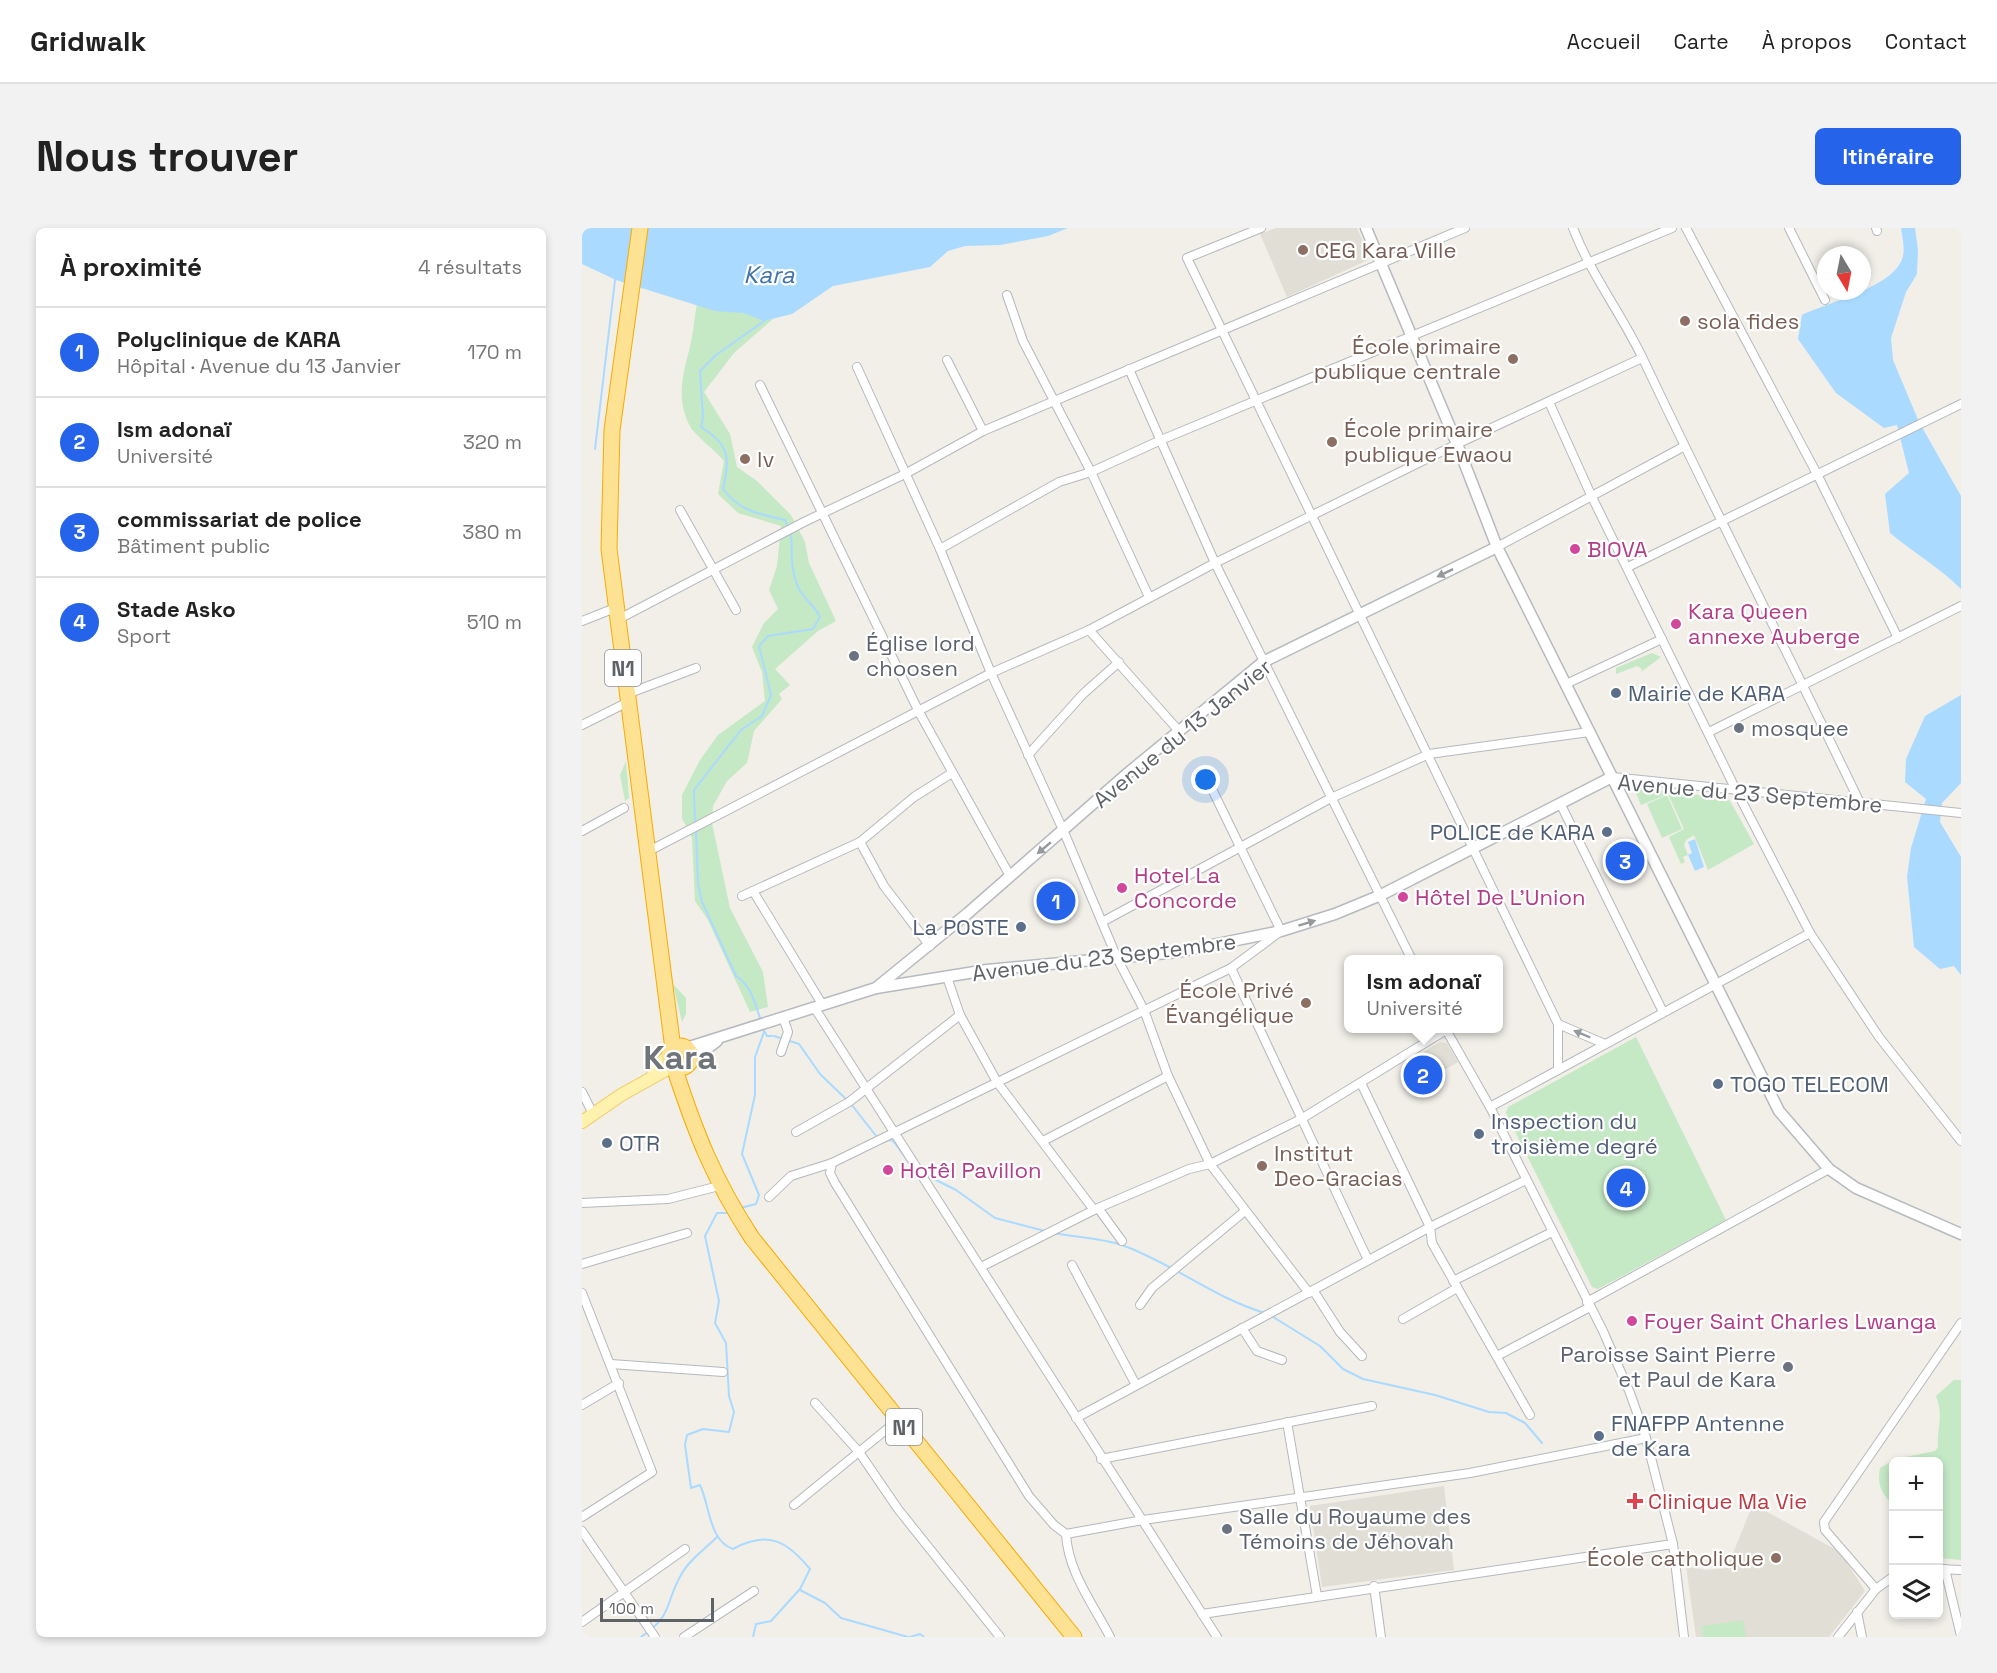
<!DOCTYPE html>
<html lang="fr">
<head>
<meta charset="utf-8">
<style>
	:root { --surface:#fff; --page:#f2f2f2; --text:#222; --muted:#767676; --line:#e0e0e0; --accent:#2563eb }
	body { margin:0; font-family:"Space Grotesk",sans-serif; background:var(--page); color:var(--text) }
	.controls { position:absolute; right:18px; bottom:18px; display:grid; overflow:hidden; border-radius:9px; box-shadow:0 3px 9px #0003 }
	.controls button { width:54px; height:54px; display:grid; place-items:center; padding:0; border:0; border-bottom:2px solid var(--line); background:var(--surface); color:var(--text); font:30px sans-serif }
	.compass { position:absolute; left:1235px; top:18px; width:54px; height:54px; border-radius:50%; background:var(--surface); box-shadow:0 3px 9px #0003; rotate:170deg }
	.scale { position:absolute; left:18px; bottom:15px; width:114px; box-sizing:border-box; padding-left:6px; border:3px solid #5f6368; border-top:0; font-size:16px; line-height:21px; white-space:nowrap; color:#5f6368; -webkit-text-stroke:4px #fff; paint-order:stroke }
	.you { position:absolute; left:624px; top:552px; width:21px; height:21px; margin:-15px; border:4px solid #fff; border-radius:50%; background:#1a73e8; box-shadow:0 0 0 9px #1a73e833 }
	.badge { display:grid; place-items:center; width:39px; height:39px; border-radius:50%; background:var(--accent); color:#fff; font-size:20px; font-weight:700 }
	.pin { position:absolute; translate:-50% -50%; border:3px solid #fff; box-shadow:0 2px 6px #0006 }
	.popup { position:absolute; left:762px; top:727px; width:159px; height:78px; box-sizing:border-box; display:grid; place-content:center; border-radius:9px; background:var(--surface); filter:drop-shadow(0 2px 4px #0005); font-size:20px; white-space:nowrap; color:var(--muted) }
	.popup b { font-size:22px; color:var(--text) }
	.popup::after { content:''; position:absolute; left:50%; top:100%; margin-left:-12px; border:12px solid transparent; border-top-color:var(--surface) }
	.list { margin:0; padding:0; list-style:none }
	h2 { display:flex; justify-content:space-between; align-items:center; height:78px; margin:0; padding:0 24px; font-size:26px }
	h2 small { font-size:20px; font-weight:400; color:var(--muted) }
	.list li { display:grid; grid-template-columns:39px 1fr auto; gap:18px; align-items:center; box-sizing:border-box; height:90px; padding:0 24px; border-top:2px solid var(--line) }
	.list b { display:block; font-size:22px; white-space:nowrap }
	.list p { margin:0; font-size:20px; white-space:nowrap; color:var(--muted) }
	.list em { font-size:20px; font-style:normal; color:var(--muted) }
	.icon { flex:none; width:33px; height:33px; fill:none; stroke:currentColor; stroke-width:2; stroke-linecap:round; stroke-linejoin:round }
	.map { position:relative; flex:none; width:1379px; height:1409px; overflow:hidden; border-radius:9px }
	header { display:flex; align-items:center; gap:36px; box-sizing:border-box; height:84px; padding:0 30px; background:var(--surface); border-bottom:2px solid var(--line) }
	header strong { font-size:28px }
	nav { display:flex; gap:33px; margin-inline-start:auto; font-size:21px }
	.intro { display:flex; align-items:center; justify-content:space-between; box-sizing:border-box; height:144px; padding:0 36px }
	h1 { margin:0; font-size:42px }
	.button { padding:15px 27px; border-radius:9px; background:var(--accent); color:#fff; font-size:21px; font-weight:700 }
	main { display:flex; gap:36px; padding:0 36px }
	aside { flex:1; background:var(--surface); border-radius:9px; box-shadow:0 3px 9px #0003 }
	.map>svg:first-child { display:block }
	.education { fill:#e1ded6 }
	.green { fill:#c5e8c5 }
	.water { fill:#aadaff }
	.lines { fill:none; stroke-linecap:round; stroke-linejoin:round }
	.stream { stroke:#aadaff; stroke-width:2 }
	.street-casing { stroke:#b5b8bc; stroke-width:10 }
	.secondary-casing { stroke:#b6babf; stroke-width:13 }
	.primary-casing { stroke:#f2c960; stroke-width:14 }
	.highway-casing { stroke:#f9ab00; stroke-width:17 }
	.street { stroke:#fff; stroke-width:8 }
	.secondary { stroke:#fff; stroke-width:10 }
	.primary { stroke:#fff2af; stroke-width:12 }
	.highway { stroke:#fde293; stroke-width:15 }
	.oneway { fill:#979a9d }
	.education-dot { fill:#8d6e63; stroke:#fff; stroke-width:2 }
	.hotel-dot { fill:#d1479c; stroke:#fff; stroke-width:2 }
	.worship-dot { fill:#6b7280; stroke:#fff; stroke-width:2 }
	.service-dot { fill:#5c6f8a; stroke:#fff; stroke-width:2 }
	.health-dot { fill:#e0444e; stroke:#fff; stroke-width:2 }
	.labels { text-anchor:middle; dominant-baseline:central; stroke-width:4.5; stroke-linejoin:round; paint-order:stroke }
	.shield { fill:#fff; stroke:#8f9295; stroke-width:1.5 }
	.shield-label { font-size:21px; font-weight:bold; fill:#5f6368 }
	.education-label { font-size:22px; fill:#785e54; stroke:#fff; text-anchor:start }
	.hotel-label { font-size:22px; fill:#b23c85; stroke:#fff; text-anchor:start }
	.worship-label { font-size:22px; fill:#5b616d; stroke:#fff; text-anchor:start }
	.service-label { font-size:22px; fill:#4e5e75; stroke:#fff; text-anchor:start }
	.street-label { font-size:22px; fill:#5f6368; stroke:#fff }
	.health-label { font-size:22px; fill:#be3a42; stroke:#fff; text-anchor:start }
	.water-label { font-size:24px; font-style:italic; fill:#4174aa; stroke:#fff }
	.town-label { font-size:34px; font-weight:bold; fill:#70757a; stroke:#fff }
</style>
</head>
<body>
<header>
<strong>Gridwalk</strong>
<nav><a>Accueil</a><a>Carte</a><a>À propos</a><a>Contact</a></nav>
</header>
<div class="intro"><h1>Nous trouver</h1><a class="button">Itinéraire</a></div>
<main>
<aside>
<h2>À proximité<small>4 résultats</small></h2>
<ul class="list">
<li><span class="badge">1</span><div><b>Polyclinique de KARA</b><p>Hôpital · Avenue du 13 Janvier</p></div><em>170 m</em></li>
<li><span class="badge">2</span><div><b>Ism adonaï</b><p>Université</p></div><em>320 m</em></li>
<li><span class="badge">3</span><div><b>commissariat de police</b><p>Bâtiment public</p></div><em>380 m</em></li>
<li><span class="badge">4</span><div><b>Stade Asko</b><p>Sport</p></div><em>510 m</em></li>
</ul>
</aside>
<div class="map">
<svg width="1379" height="1409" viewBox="0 0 1379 1409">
	<rect width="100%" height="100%" fill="#f1efe8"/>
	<g class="education">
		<path d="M 694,0 L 775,0 L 787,27 L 786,32 L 705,69 L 678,6 Z"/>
		<path d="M 858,814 L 865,815 L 876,834 L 834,858 L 822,836 Z"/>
		<path d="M 862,1258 L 872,1342 L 740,1359 L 728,1278 Z"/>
		<path d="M 1171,1276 L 1258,1324 L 1283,1363 L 1247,1409 L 1114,1409 L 1104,1338 L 1124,1342 L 1145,1340 Z"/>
	</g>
	<g class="green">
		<path d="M 115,76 C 134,83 146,81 163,85 C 174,88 180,94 191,91 L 152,125 L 122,164 L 148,206 L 155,239 L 175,253 L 209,287 L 223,314 L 227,335 L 254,393 L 236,403 L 193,441 L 208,457 L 197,466 L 200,471 L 172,503 L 165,535 L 145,553 L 131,578 L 130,595 L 148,680 L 181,744 L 186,779 L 168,784 L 126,692 L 113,673 L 110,610 L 100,590 L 100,567 L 118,532 L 136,507 L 183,473 L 180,444 L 170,419 L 182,395 L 196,381 L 187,362 L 195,338 L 199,298 L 156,285 L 136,266 L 142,233 C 133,222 116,210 109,200 C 94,174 100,149 107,123 C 111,108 112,92 115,76 Z"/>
		<path d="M 1070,425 L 1079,429 L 1059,444 L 1060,441 L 1055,438 L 1034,446 L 1034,440 Z"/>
		<path d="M 44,533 L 47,570 L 43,573 L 38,547 Z"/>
		<path d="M 1058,560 L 1143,570 L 1148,573 L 1172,616 L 1126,642 L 1112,607 L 1104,612 L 1102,617 L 1106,627 L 1101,629 L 1103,634 L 1099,636 L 1087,609 L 1102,601 L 1086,566 L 1059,577 L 1054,565 Z"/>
		<path d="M 1085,567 L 1100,601 L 1080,610 L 1065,576 Z"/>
		<path d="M 91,756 L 104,770 L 104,786 L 100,794 Z"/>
		<path d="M 1054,809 L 1144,992 L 1016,1061 L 1010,1059 L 924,885 L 926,879 Z"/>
		<path d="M 1372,1152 L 1379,1152 L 1379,1332 L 1357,1330 L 1356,1234 L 1312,1234 L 1311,1277 C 1299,1264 1295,1258 1298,1240 L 1313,1231 L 1353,1223 L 1356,1219 C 1355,1197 1362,1189 1354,1168 Z"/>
		<path d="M 1161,1392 L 1164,1409 L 1121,1409 L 1120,1398 Z"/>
	</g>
	<g class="water">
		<path d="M 0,0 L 486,0 L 466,8 L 418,17 L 383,18 L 366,23 L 348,39 L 251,58 L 210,86 L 182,93 L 162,85 L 133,83 L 34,52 L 0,36 Z"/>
		<path d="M 1319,0 L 1333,0 L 1336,22 L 1335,46 L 1324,64 L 1309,110 L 1311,132 L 1337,194 L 1379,268 L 1379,361 C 1357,339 1332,325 1308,305 L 1303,266 L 1327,245 L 1315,197 L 1302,200 L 1254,165 L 1216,111 L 1220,87 C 1246,74 1314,59 1321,28 C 1323,20 1320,8 1319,0 Z"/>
		<path d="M 1379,467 L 1379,555 L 1360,575 L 1358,594 L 1379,629 L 1379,747 L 1372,738 L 1358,741 L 1332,719 L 1325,649 L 1329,620 L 1344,571 L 1323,554 L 1324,531 L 1343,488 Z"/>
		<path d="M 1113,611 L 1122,639 L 1113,643 L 1106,627 L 1110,625 L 1106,614 Z"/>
	</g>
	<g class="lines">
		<g class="stream">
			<path d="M 13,221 L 33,52"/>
			<path d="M 113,597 L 112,562 L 159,502 L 180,488 L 189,467 L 177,418 L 186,408 L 231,401 L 238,389 C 229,371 217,371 212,346 C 206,324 215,313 203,292 C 177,286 157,283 141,261 C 148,230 148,217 119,199 L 121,190 L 118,143 L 134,127 L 182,93"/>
			<path d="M 114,602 L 116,656 L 120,674 L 154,748 C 170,758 173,776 179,793"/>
			<path d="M 180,799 L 185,808 L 190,808"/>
			<path d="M 192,808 L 217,816 L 238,846 L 265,872"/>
			<path d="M 269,876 L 295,909"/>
			<path d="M 298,914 L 309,912 L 312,914 L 334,944"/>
			<path d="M 340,945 L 374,962 L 413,990 L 463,1003"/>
			<path d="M 158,980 L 174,976 L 177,967 L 160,926 L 173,867 L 173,829 L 182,804"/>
			<path d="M 148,985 L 135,985 L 123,1008 L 137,1073 L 133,1095 L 144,1115 L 147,1168 L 152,1184 L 147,1204 L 121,1201 L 105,1207 L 103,1217 L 109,1260 L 118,1257 C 128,1278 127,1313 151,1321 C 186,1302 205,1313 228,1341 L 218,1361 L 189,1393 L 174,1396 L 171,1409"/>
			<path d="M 471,1005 C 493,1009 519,1010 540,1017 C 590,1035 632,1070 683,1085"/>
			<path d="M 688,1087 L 738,1118 L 761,1141 L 781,1151 L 853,1167 L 907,1184 L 924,1185 L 943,1195 L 960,1215"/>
			<path d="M 218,1362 L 243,1375 L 259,1390 L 326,1409"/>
			<path d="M 59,1409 C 92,1386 82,1377 99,1347 C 106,1333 123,1321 135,1309"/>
			<path d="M 328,1409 L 338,1406 L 342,1409"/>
		</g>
		<g class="street-casing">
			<g id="street">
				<path d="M 679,0 L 605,30 L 976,796 L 976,842"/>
				<path d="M 991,0 C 1010,49 1040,86 1062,133 C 1132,281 1207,427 1278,575"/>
				<path d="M 1104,0 L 1235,246 L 1316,410"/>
				<path d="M 1207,0 L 1243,72"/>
				<path d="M 1294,0 L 1295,3"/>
				<path d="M 425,67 L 441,113 L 509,244 L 567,369"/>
				<path d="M 365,132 L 401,203"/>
				<path d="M 275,139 L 358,321 L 409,445 L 482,604 L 535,730 L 562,782 L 586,848 L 628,936 L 727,1065"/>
				<path d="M 547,141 L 633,335 L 830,732"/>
				<path d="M 178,157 L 337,484 L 428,648"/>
				<path d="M 967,174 L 1009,267 L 1153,560 L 1228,705 L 1297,809 L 1379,913"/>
				<path d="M 98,282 L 154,382"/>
				<path d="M 915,319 L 1101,219"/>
				<path d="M 358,321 L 477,254 L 509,244 L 579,212 L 1090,0"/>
				<path d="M 1046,339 L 1379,176"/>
				<path d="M 35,392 L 222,294 L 323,246 L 401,203 L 883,0"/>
				<path d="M 0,393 L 33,380"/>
				<path d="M 507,402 L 597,503"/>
				<path d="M 984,456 L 1080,411"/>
				<path d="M 45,466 L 114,440"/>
				<path d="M 0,497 L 46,474"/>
				<path d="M 1127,504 L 1379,378"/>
				<path d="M 446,527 L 501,466 L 537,434"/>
				<path d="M 1030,549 L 1379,585"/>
				<path d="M 979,577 L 1081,784"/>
				<path d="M 0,603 L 42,580"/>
				<path d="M 278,614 L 302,658 L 348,718"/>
				<path d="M 65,624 L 409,445 L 507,402 L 633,335 L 875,216 L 1060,130"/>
				<path d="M 171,663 L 240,776"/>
				<path d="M 160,668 L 278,614 L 332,569 L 370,545"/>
				<path d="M 520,694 L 749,570 L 847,526 L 1007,504"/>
				<path d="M 649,740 L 786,1032"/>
				<path d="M 365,749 L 378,787 L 415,854 L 512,982"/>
				<path d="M 232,779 L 635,1409"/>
				<path d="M 976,796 L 1023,816"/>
				<path d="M 863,800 L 908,879 L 1021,1103 L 1048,1165 L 1064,1210 L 1091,1316 L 1102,1409"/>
				<path d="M 199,824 L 206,804 L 201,789"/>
				<path d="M 779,855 L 848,999 L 850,1015 L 948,1187"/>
				<path d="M 0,864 L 11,886"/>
				<path d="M 908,879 L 1228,705"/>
				<path d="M 214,904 L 267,874 L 378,787"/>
				<path d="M 461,913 L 586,848"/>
				<path d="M 250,935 L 248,945 L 253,955 L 447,1268 L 472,1297 L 484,1306 C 486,1344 511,1376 528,1409"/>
				<path d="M 187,969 L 209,948 L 250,935 L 649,740 L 699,703 L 629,559"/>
				<path d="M 0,975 L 86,971 L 137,958"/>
				<path d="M 516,980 L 540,1013"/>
				<path d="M 0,1036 L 105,1005"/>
				<path d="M 490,1037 L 554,1157"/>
				<path d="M 399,1039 L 516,980 L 607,941 L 628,936 L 719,891 L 864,802"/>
				<path d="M 871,1053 L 970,1004"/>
				<path d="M 731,1062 L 758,1104 L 780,1128"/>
				<path d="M 0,1065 L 70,1244 L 0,1289"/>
				<path d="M 1005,1074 L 1247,941"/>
				<path d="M 558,1077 L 570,1060 L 663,983"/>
				<path d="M 821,1091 L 875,1060"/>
				<path d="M 660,1100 L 675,1123 L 700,1132"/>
				<path d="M 915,1128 L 1008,1079"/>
				<path d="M 29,1136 L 141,1144"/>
				<path d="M 233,1175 L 277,1224 L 316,1281 L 418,1409"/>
				<path d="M 0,1177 L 37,1155"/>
				<path d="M 494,1190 L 848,999 L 944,952"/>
				<path d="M 705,1194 L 735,1368"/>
				<path d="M 519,1231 L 790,1178"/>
				<path d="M 212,1277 L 316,1192"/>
				<path d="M 0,1303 L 73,1409"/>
				<path d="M 484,1306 L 561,1292 L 888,1245 L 1064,1210"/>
				<path d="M 1356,1341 L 1379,1342"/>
				<path d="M 1363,1341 L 1379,1408"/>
				<path d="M 792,1358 L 799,1409"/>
				<path d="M 1294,1361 L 1243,1302 L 1242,1294 L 1379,1095"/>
				<path d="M 1275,1384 L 1280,1409"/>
				<path d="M 620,1386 L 1091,1316"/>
				<path d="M 0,1394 L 103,1321"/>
				<path d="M 102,1409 L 172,1363"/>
				<path d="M 1256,1409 L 1294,1361 L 1312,1348"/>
			</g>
		</g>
		<g class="secondary-casing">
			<g id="secondary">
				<path d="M 784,0 L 875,216 L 915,319 L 1197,883 L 1247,941 L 1274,960 L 1379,1006"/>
				<path d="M 294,760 L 386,685 L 546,545 L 681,434 L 915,319"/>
				<path d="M 104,820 L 294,760 L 405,742 L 596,724 L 699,703 L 753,686 L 799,667 L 1030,549"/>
				<path d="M 110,832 L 135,813"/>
			</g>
		</g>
		<g class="primary-casing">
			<g id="primary">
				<path d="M 71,843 L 87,827"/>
				<path d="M 0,894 L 39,867 L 91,838"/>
			</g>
		</g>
		<g class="highway-casing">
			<g id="highway">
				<path d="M 58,0 L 30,202 L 27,321 L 91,821"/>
				<circle cx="98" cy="829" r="11"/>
				<path d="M 92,839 C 114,906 131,950 170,1010 L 492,1409"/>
			</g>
		</g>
		<use href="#street" class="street"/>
		<use href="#secondary" class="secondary"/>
		<use href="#primary" class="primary"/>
		<use href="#highway" class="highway"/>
	</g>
	<defs><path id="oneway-solid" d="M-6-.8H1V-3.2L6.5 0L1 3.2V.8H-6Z" transform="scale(1.5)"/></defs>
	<g class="oneway">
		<use href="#oneway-solid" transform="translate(863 345) rotate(154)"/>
		<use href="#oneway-solid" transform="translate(462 620) rotate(140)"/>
		<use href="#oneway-solid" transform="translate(725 695) rotate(-17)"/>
		<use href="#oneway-solid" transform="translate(1000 806) rotate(-157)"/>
	</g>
	<g class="education-dot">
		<circle cx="721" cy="22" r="6"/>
		<circle cx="1103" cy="93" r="6"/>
		<circle cx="931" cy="131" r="6"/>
		<circle cx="750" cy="214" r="6"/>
		<circle cx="163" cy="231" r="6"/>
		<circle cx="724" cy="775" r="6"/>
		<circle cx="680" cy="938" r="6"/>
		<circle cx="1194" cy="1330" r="6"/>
	</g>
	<g class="hotel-dot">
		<circle cx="993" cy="321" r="6"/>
		<circle cx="1094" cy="396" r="6"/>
		<circle cx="540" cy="660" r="6"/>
		<circle cx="821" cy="669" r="6"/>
		<circle cx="306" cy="942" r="6"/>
		<circle cx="1050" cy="1093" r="6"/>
	</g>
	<g class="worship-dot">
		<circle cx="272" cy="428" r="6"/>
		<circle cx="1157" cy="500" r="6"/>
		<circle cx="1206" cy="1139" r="6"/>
		<circle cx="645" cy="1301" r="6"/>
	</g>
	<g class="service-dot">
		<circle cx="1034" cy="465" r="6"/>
		<circle cx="1025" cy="604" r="6"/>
		<circle cx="439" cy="699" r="6"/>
		<circle cx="1136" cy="856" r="6"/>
		<circle cx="897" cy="906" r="6"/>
		<circle cx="25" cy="915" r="6"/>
		<circle cx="1017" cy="1208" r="6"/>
	</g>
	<path class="health-dot" d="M1050 1264h6v6h6v6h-6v6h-6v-6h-6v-6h6z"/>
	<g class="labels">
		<g class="shield">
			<rect x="23" y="422" width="36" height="36" rx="4.5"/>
			<rect x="304" y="1181" width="36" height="36" rx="4.5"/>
		</g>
		<g class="shield-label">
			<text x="41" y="440">N1</text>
			<text x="322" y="1199">N1</text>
		</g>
		<g class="education-label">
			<text x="733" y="22">CEG Kara Ville</text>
			<text x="1115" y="93">sola fides</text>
			<text x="919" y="118" text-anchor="end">École primaire<tspan x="919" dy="25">publique centrale</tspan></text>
			<text x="762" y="201">École primaire<tspan x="762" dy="25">publique Ewaou</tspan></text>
			<text x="175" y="231">lv</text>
			<text x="712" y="762" text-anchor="end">École Privé<tspan x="712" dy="25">Évangélique</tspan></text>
			<text x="692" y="925">Institut<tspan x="692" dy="25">Deo-Gracias</tspan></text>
			<text x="1182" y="1330" text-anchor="end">École catholique</text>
		</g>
		<g class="hotel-label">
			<text x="1005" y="321">BIOVA</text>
			<text x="1106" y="383">Kara Queen<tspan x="1106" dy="25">annexe Auberge</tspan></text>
			<text x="552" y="647">Hotel La<tspan x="552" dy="25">Concorde</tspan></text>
			<text x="833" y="669">Hôtel De L'Union</text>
			<text x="318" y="942">Hotêl Pavillon</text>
			<text x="1062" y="1093">Foyer Saint Charles Lwanga</text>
		</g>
		<g class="worship-label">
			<text x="284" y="415">Église lord<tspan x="284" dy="25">choosen</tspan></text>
			<text x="1169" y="500">mosquee</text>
			<text x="1194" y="1126" text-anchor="end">Paroisse Saint Pierre<tspan x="1194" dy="25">et Paul de Kara</tspan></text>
			<text x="657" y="1288">Salle du Royaume des<tspan x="657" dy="25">Témoins de Jéhovah</tspan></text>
		</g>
		<g class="service-label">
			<text x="1046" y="465">Mairie de KARA</text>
			<text x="1013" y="604" text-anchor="end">POLICE de KARA</text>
			<text x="427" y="699" text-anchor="end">La POSTE</text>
			<text x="1148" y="856">TOGO TELECOM</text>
			<text x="909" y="893">Inspection du<tspan x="909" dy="25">troisième degré</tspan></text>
			<text x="37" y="915">OTR</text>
			<text x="1029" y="1195">FNAFPP Antenne<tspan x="1029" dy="25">de Kara</tspan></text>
		</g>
		<g class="street-label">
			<text transform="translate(600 505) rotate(-39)">Avenue du 13 Janvier</text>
			<text transform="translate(1168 565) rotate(5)">Avenue du 23 Septembre</text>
			<text transform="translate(522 729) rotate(-7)">Avenue du 23 Septembre</text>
		</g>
		<g class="health-label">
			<text x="1066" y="1273">Clinique Ma Vie</text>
		</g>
		<g class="water-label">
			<text x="187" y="46">Kara</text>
		</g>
		<g class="town-label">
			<text x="98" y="829">Kara</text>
		</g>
	</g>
</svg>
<div class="controls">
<button>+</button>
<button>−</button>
<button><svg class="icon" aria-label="layers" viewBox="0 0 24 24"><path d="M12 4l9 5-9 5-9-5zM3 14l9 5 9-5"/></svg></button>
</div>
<svg class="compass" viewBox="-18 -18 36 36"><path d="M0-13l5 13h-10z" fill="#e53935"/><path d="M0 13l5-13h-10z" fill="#767676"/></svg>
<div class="scale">100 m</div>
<div class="you"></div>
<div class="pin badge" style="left:474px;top:673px">1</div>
<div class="pin badge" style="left:841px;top:847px">2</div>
<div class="popup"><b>Ism adonaï</b>Université</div>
<div class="pin badge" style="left:1043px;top:633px">3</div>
<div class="pin badge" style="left:1044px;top:960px">4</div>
</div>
</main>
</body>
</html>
